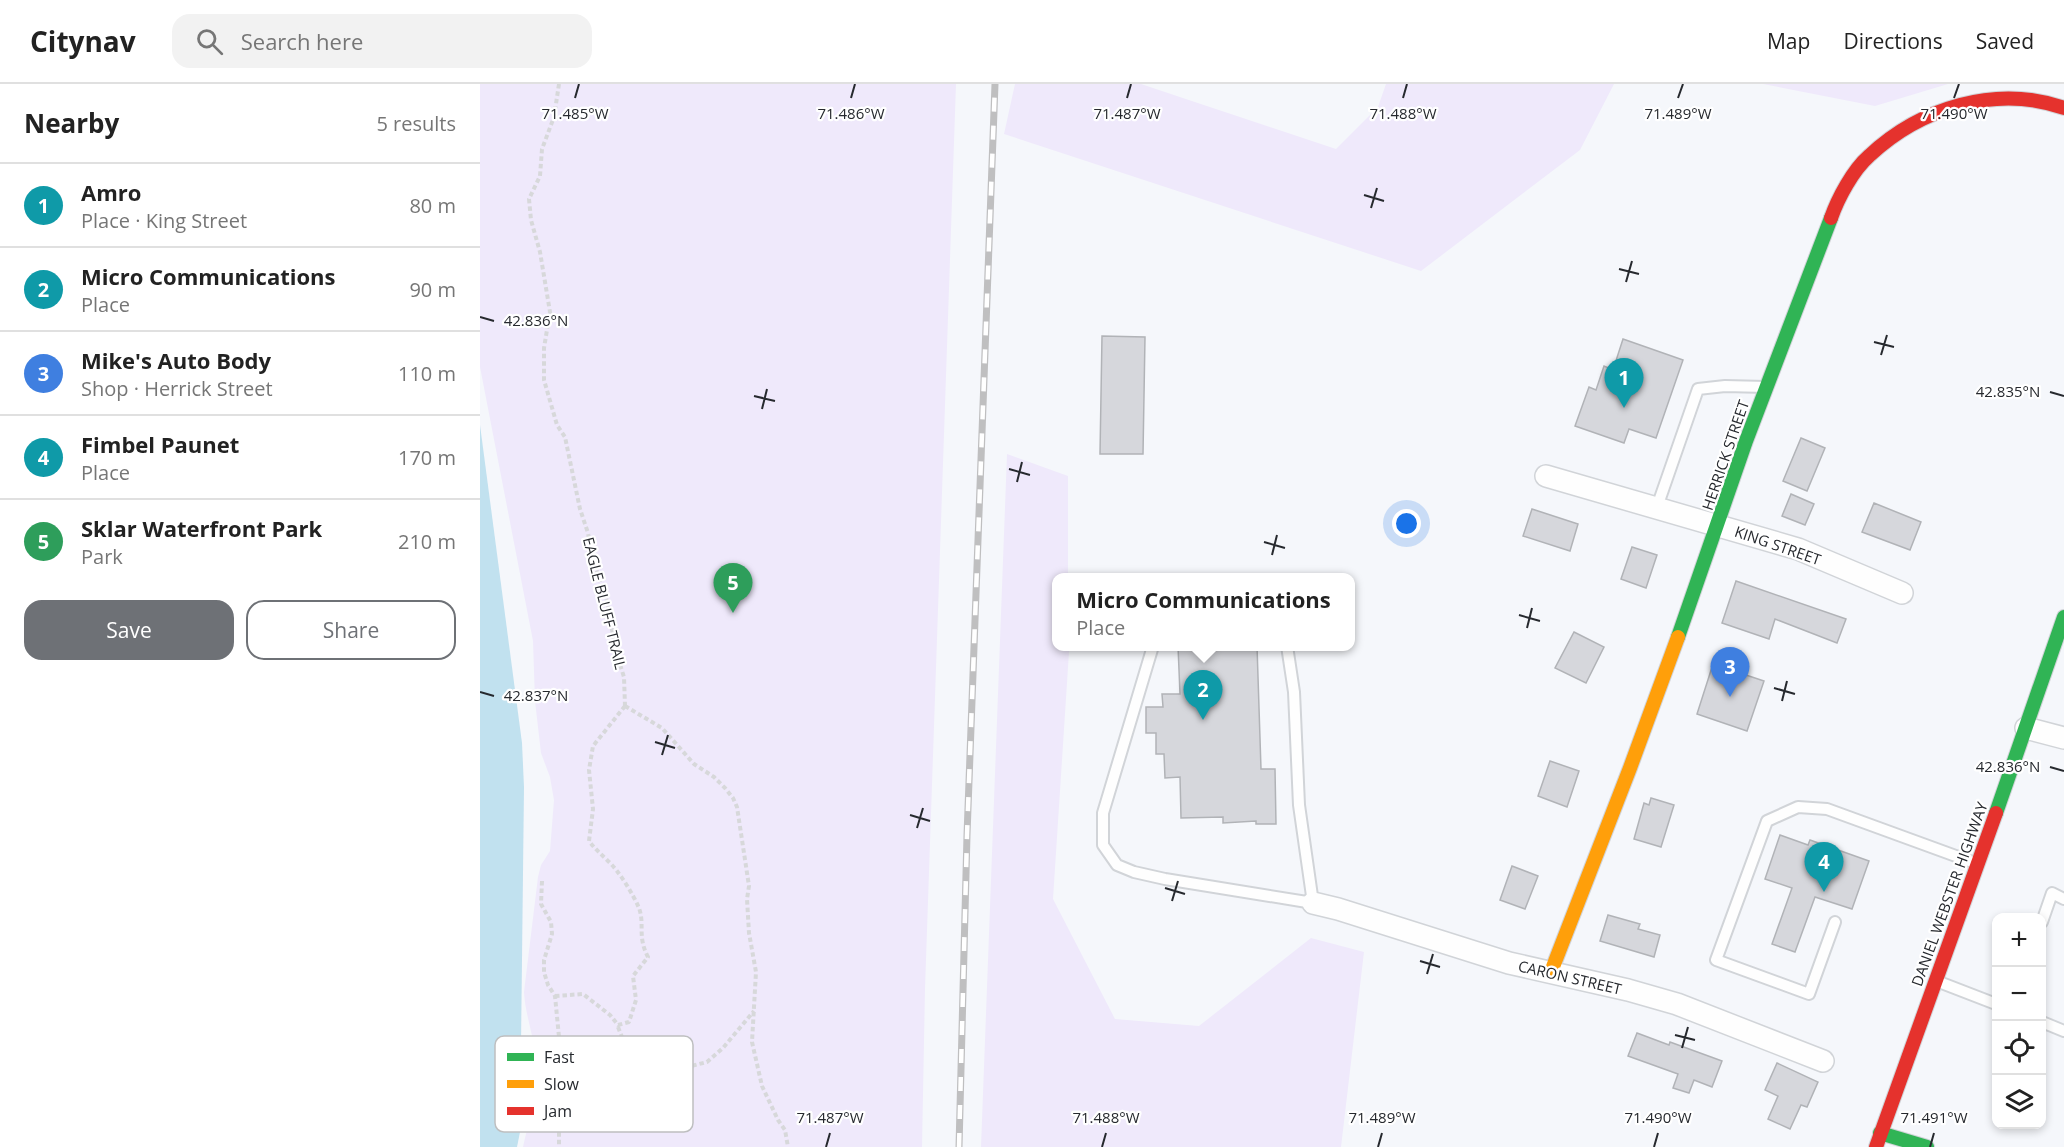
<!DOCTYPE html>
<html lang="en">
<head>
<meta charset="utf-8">
<style>
	:root { --surface:#fff; --page:#f2f2f2; --text:#222; --muted:#767676; --line:#e0e0e0; --accent:#6e7176 }
	body { margin:0; font-family:"Open Sans",sans-serif; background:var(--page); color:var(--text) }
	.controls { position:absolute; right:18px; bottom:18px; display:grid; overflow:hidden; border-radius:12px; box-shadow:0 3px 9px #0003 }
	.controls button { width:54px; height:54px; display:grid; place-items:center; padding:0; border:0; border-bottom:2px solid var(--line); background:var(--surface); color:var(--text); font:30px sans-serif }
	.you { position:absolute; left:927px; top:440px; width:21px; height:21px; margin:-15px; border:4px solid #fff; border-radius:50%; background:#1a73e8; box-shadow:0 0 0 9px #1a73e833 }
	.badge { display:grid; place-items:center; width:39px; height:39px; border-radius:50%; background:var(--accent); color:#fff; font-size:20px; font-weight:700 }
	.pin { position:absolute; translate:-50% -50px; filter:drop-shadow(0 2px 3px #0008) }
	.pin::after { content:''; position:absolute; top:32px; width:21px; height:18px; background:inherit; clip-path:polygon(0 0,100% 0,50% 100%) }
	.popup { position:absolute; left:572px; top:489px; width:303px; height:78px; box-sizing:border-box; display:grid; place-content:center; border-radius:12px; background:var(--surface); filter:drop-shadow(0 2px 4px #0005); font-size:20px; white-space:nowrap; color:var(--muted) }
	.popup b { font-size:22px; color:var(--text) }
	.popup::after { content:''; position:absolute; left:50%; top:100%; margin-left:-12px; border:12px solid transparent; border-top-color:var(--surface) }
	.list { margin:0; padding:0; list-style:none }
	h2 { display:flex; justify-content:space-between; align-items:center; height:78px; margin:0; padding:0 24px; font-size:26px }
	h2 small { font-size:20px; font-weight:400; color:var(--muted) }
	.list li { display:grid; grid-template-columns:39px 1fr auto; gap:18px; align-items:center; box-sizing:border-box; height:84px; padding:0 24px; border-top:2px solid var(--line) }
	.list b { display:block; font-size:22px; white-space:nowrap }
	.list p { margin:0; font-size:20px; white-space:nowrap; color:var(--muted) }
	.list em { font-size:20px; font-style:normal; color:var(--muted) }
	.actions { display:flex; gap:12px; padding:18px 24px }
	.actions a { flex:1; padding:14px 0; border:2px solid var(--accent); border-radius:18px; text-align:center; font-size:21px; color:var(--accent) }
	.actions .main { background:var(--accent); color:#fff }
	.icon { flex:none; width:33px; height:33px; fill:none; stroke:currentColor; stroke-width:2; stroke-linecap:round; stroke-linejoin:round }
	.map { position:relative; flex:none; width:1584px; height:1063px; overflow:hidden }
	header { display:flex; align-items:center; gap:36px; box-sizing:border-box; height:84px; padding:0 30px; background:var(--surface); border-bottom:2px solid var(--line) }
	header strong { font-size:28px }
	nav { display:flex; gap:33px; margin-inline-start:auto; font-size:21px }
	.search { width:420px; height:54px; background:var(--page); display:flex; align-items:center; gap:15px; box-sizing:border-box; padding:0 21px; border-radius:18px; color:var(--muted); font-size:22px }
	main { display:flex }
	aside { flex:1; background:var(--surface) }
	.map>svg:first-child { display:block }
	.green { fill:#efe9fb }
	.water { fill:#c1e1ef }
	.building { fill:#d6d7dc; stroke:#b1b3b7; stroke-width:1.5 }
	.lines { fill:none; stroke-linecap:round; stroke-linejoin:round }
	.lane-casing { stroke:#d1d4d8; stroke-width:14 }
	.street-casing { stroke:#d1d4d8; stroke-width:24 }
	.fast-casing { stroke:#d1d4d8; stroke-width:16 }
	.slow-casing { stroke:#d1d4d8; stroke-width:16 }
	.jam-casing { stroke:#d1d4d8; stroke-width:16 }
	.path { stroke:#d7d8da; stroke-width:4; stroke-dasharray:4.5 3; stroke-linecap:butt }
	.lane { stroke:#fefefe; stroke-width:10 }
	.street { stroke:#fefefe; stroke-width:21 }
	.fast { stroke:#30b455; stroke-width:14 }
	.slow { stroke:#ff9f0a; stroke-width:14 }
	.jam { stroke:#e5322d; stroke-width:14 }
	.rail-casing { stroke:#bfbfc0; stroke-width:7 }
	.rail { stroke:#fff; stroke-width:4.5; stroke-dasharray:14; stroke-linecap:butt }
	.ticks { fill:none; stroke:#26292e; stroke-width:2 }
	.labels { text-anchor:middle; dominant-baseline:central; stroke-width:4.5; stroke-linejoin:round; paint-order:stroke }
	.street-label { font-size:15px; fill:#26292e; stroke:#fff }
	.key { fill:#fff; stroke:#bebfc0; stroke-width:1.5 }
	.key-label { font-size:16px; fill:#26292e }
	.ticks-label { font-size:15px; text-anchor:middle; fill:#26292e; stroke:#fff; stroke-width:4.5; stroke-linejoin:round; paint-order:stroke }
</style>
</head>
<body>
<header>
<strong>Citynav</strong>
<div class="search"><svg class="icon" aria-label="search" viewBox="0 0 24 24"><circle cx="10" cy="10" r="6"/><path d="M15 15l6 6"/></svg>Search here</div>
<nav><a>Map</a><a>Directions</a><a>Saved</a></nav>
</header>
<main>
<aside>
<h2>Nearby<small>5 results</small></h2>
<ul class="list">
<li><span class="badge" style="background:#0f9aa8">1</span><div><b>Amro</b><p>Place · King Street</p></div><em>80 m</em></li>
<li><span class="badge" style="background:#0f9aa8">2</span><div><b>Micro Communications</b><p>Place</p></div><em>90 m</em></li>
<li><span class="badge" style="background:#3f7fe0">3</span><div><b>Mike's Auto Body</b><p>Shop · Herrick Street</p></div><em>110 m</em></li>
<li><span class="badge" style="background:#0f9aa8">4</span><div><b>Fimbel Paunet</b><p>Place</p></div><em>170 m</em></li>
<li><span class="badge" style="background:#2e9e5b">5</span><div><b>Sklar Waterfront Park</b><p>Park</p></div><em>210 m</em></li>
</ul>
<div class="actions"><a class="main">Save</a><a>Share</a></div>
</aside>
<div class="map">
<svg width="1584" height="1063" viewBox="0 0 1584 1063">
	<rect width="100%" height="100%" fill="#f5f7fb"/>
	<g class="green">
		<path d="M 0,0 L 476,0 L 445,905 L 442,1063 L 43,1063 C 50,1032 60,999 55,967 C 52,947 45,928 44,908 L 58,793 L 61,781 L 70,767 L 74,716 L 70,693 L 61,669 L 55,617 L 53,557 L 0,283 Z"/>
		<path d="M 535,0 L 661,0 L 856,65 L 898,23 L 906,0 L 1134,0 L 1100,66 L 941,187 L 524,50 Z"/>
		<path d="M 1283,0 L 1468,0 L 1395,22 Z"/>
		<path d="M 527,370 L 588,392 L 588,493 L 576,494 L 576,562 L 589,563 L 589,568 L 573,815 L 635,935 L 719,942 L 831,854 L 884,868 L 861,1063 L 501,1063 Z"/>
	</g>
	<path class="water" d="M 0,341 L 42,659 L 44,703 L 40,1048 L 37,1063 L 0,1063 Z"/>
	<g class="building">
		<path d="M 622,252 L 665,253 L 663,370 L 620,370 Z"/>
		<path d="M 1143,255 L 1203,276 L 1176,354 L 1149,345 L 1144,359 L 1095,342 L 1109,303 L 1116,306 L 1124,282 L 1133,286 Z"/>
		<path d="M 1321,354 L 1345,364 L 1327,407 L 1303,397 Z"/>
		<path d="M 1311,410 L 1334,420 L 1325,441 L 1302,432 Z"/>
		<path d="M 1394,419 L 1441,438 L 1430,466 L 1382,448 Z"/>
		<path d="M 1052,425 L 1098,440 L 1090,467 L 1043,452 Z"/>
		<path d="M 1152,463 L 1177,471 L 1166,504 L 1141,495 Z"/>
		<path d="M 1256,497 L 1366,535 L 1357,559 L 1295,535 L 1289,555 L 1242,539 Z"/>
		<path d="M 1094,548 L 1124,563 L 1106,599 L 1075,584 Z"/>
		<path d="M 698,562 L 777,562 L 781,685 L 795,685 L 796,740 L 776,740 L 776,737 L 743,739 L 743,733 L 701,734 L 700,693 L 685,694 L 684,670 L 676,670 L 676,649 L 666,649 L 666,623 L 683,623 L 682,610 L 700,610 Z"/>
		<path d="M 1233,580 L 1284,597 L 1267,647 L 1217,630 Z"/>
		<path d="M 1070,677 L 1099,687 L 1087,723 L 1058,712 Z"/>
		<path d="M 1171,714 L 1194,721 L 1181,763 L 1154,755 L 1164,719 L 1169,721 Z"/>
		<path d="M 1300,751 L 1328,761 L 1330,756 L 1389,777 L 1372,825 L 1335,813 L 1315,868 L 1292,860 L 1312,804 L 1285,795 Z"/>
		<path d="M 1032,782 L 1058,792 L 1045,825 L 1020,816 Z"/>
		<path d="M 1128,831 L 1160,840 L 1158,845 L 1180,851 L 1174,873 L 1120,857 Z"/>
		<path d="M 1157,949 L 1189,961 L 1190,958 L 1242,977 L 1232,1003 L 1214,996 L 1209,1009 L 1193,1004 L 1198,990 L 1148,972 Z"/>
		<path d="M 1297,979 L 1338,998 L 1327,1023 L 1321,1021 L 1310,1045 L 1288,1035 L 1298,1012 L 1285,1006 Z"/>
	</g>
	<g class="lines">
		<g class="lane-casing">
			<g id="lane">
				<path d="M 1177,423 L 1218,305 L 1245,302 L 1286,303"/>
				<path d="M 673,562 L 623,729 L 623,761 L 637,781 L 654,788 L 685,795 L 833,819 L 819,721 L 814,608 L 807,562"/>
				<path d="M 1355,838 L 1329,910 L 1236,876 L 1287,737 L 1318,723 L 1347,725 L 1495,779"/>
				<path d="M 1562,838 L 1572,809 L 1584,815"/>
				<path d="M 1459,898 L 1516,920"/>
				<path d="M 1562,938 L 1584,947"/>
			</g>
		</g>
		<g class="street-casing">
			<g id="street">
				<path d="M 1066,392 L 1318,465 L 1422,509"/>
				<path d="M 1546,644 L 1584,654"/>
				<path d="M 833,819 L 858,825 L 1029,879 L 1148,906 L 1197,920 L 1343,977"/>
			</g>
		</g>
		<g class="fast-casing">
			<g id="fast">
				<path d="M 1198,553 L 1266,357 L 1351,134"/>
				<path d="M 1516,729 L 1584,533"/>
				<path d="M 1400,1049 L 1447,1063"/>
			</g>
		</g>
		<g class="slow-casing">
			<path id="slow" d="M 1071,888 L 1150,684 L 1198,553"/>
		</g>
		<g class="jam-casing">
			<g id="jam">
				<path d="M 1351,134 C 1358,114 1373,86 1389,72 C 1440,24 1516,0 1584,24"/>
				<path d="M 1396,1063 L 1516,729"/>
			</g>
		</g>
		<g class="path">
			<path d="M 79,0 L 74,33 L 62,65 L 60,92 L 49,115 L 51,136 L 60,168 L 70,228 L 64,264 L 64,296 L 77,341 L 85,353 L 100,425 L 108,449 L 112,473 L 127,517 L 136,568 L 144,593 L 145,622"/>
			<path d="M 145,622 L 182,644 L 214,680 L 234,693 L 245,704 L 253,714 L 257,723 L 269,802 L 267,815 L 269,849 L 276,888 L 272,958 L 282,1002 L 298,1036 L 305,1046 L 308,1063"/>
			<path d="M 62,797 L 61,820 L 71,838 L 72,850 L 64,876 L 64,888 L 68,901 L 75,912 L 79,953 L 77,975 L 70,983 L 68,996 L 79,1034 L 79,1063"/>
			<path d="M 75,912 L 103,910 L 130,931 L 138,941 L 149,938 L 156,916 L 153,892 L 168,873 C 157,852 165,841 159,824 C 153,810 139,787 128,777 C 121,770 115,765 109,757 L 113,725 L 109,686 L 113,662 L 145,622"/>
			<path d="M 138,943 L 146,963 L 175,987 L 184,989 L 227,978 L 243,964 L 274,927"/>
			<path d="M 72,1008 C 97,979 111,976 147,965"/>
		</g>
		<use href="#lane" class="lane"/>
		<use href="#street" class="street"/>
		<use href="#fast" class="fast"/>
		<use href="#slow" class="slow"/>
		<use href="#jam" class="jam"/>
		<g class="rail-casing">
			<path id="rail" d="M 479,1063 L 487,751 L 515,0"/>
		</g>
		<use href="#rail" class="rail"/>
	</g>
	<path class="ticks" d="M 95,14 L 99,0M 371,14 L 375,0M 647,14 L 651,0M 923,14 L 927,0M 1198,14 L 1203,0M 1474,14 L 1479,0M 884,111 L 904,117M 891,124 L 897,104M 1139,185 L 1159,190M 1146,198 L 1152,177M 0,233 L 14,237M 1394,258 L 1414,263M 1401,271 L 1407,251M 1570,308 L 1584,312M 274,312 L 295,317M 282,325 L 287,305M 529,385 L 550,391M 537,398 L 542,378M 784,458 L 805,464M 792,471 L 797,451M 1039,531 L 1060,537M 1047,544 L 1052,524M 1294,604 L 1315,610M 0,608 L 14,612M 1302,617 L 1307,597M 175,658 L 195,664M 182,671 L 188,651M 1570,683 L 1584,687M 430,731 L 450,737M 437,744 L 443,724M 685,804 L 705,810M 692,817 L 698,797M 940,877 L 960,883M 947,890 L 953,870M 1195,951 L 1215,956M 1202,964 L 1208,943M 346,1063 L 350,1049M 622,1063 L 626,1049M 898,1063 L 902,1049M 1174,1063 L 1178,1049M 1450,1063 L 1454,1049"/>
	<g class="labels">
		<g class="street-label">
			<text transform="translate(1245 371) rotate(-71)">HERRICK STREET</text>
			<text transform="translate(1298 461) rotate(19)">KING STREET</text>
			<text transform="translate(125 519) rotate(76)">EAGLE BLUFF TRAIL</text>
			<text transform="translate(1469 810) rotate(-70)">DANIEL WEBSTER HIGHWAY</text>
			<text transform="translate(1090 893) rotate(13)">CARON STREET</text>
		</g>
	</g>
	<rect x="15" y="952" width="198" height="96" rx="9" class="key"/>
	<rect x="27" y="969" width="27" height="8" fill="#30b455"/>
	<rect x="27" y="996" width="27" height="8" fill="#ff9f0a"/>
	<rect x="27" y="1023" width="27" height="8" fill="#e5322d"/>
	<g class="key-label">
		<text x="64" y="979">Fast</text>
		<text x="64" y="1006">Slow</text>
		<text x="64" y="1033">Jam</text>
	</g>
	<g class="ticks-label">
		<text x="95" y="35">71.485°W</text>
		<text x="371" y="35">71.486°W</text>
		<text x="647" y="35">71.487°W</text>
		<text x="923" y="35">71.488°W</text>
		<text x="1198" y="35">71.489°W</text>
		<text x="1474" y="35">71.490°W</text>
		<text x="56" y="242">42.836°N</text>
		<text x="1528" y="313">42.835°N</text>
		<text x="56" y="617">42.837°N</text>
		<text x="1528" y="688">42.836°N</text>
		<text x="350" y="1039">71.487°W</text>
		<text x="626" y="1039">71.488°W</text>
		<text x="902" y="1039">71.489°W</text>
		<text x="1178" y="1039">71.490°W</text>
		<text x="1454" y="1039">71.491°W</text>
	</g>
</svg>
<div class="controls">
<button>+</button>
<button>−</button>
<button><svg class="icon" aria-label="locate" viewBox="0 0 24 24"><circle cx="12" cy="12" r="6"/><path d="M12 2v4M12 18v4M2 12h4M18 12h4"/></svg></button>
<button><svg class="icon" aria-label="layers" viewBox="0 0 24 24"><path d="M12 4l9 5-9 5-9-5zM3 14l9 5 9-5"/></svg></button>
</div>
<div class="you"></div>
<div class="pin badge" style="left:1144px;top:324px;background:#0f9aa8">1</div>
<div class="pin badge" style="left:723px;top:636px;background:#0f9aa8">2</div>
<div class="popup"><b>Micro Communications</b>Place</div>
<div class="pin badge" style="left:1250px;top:613px;background:#3f7fe0">3</div>
<div class="pin badge" style="left:1344px;top:808px;background:#0f9aa8">4</div>
<div class="pin badge" style="left:253px;top:529px;background:#2e9e5b">5</div>
</div>
</main>
</body>
</html>
